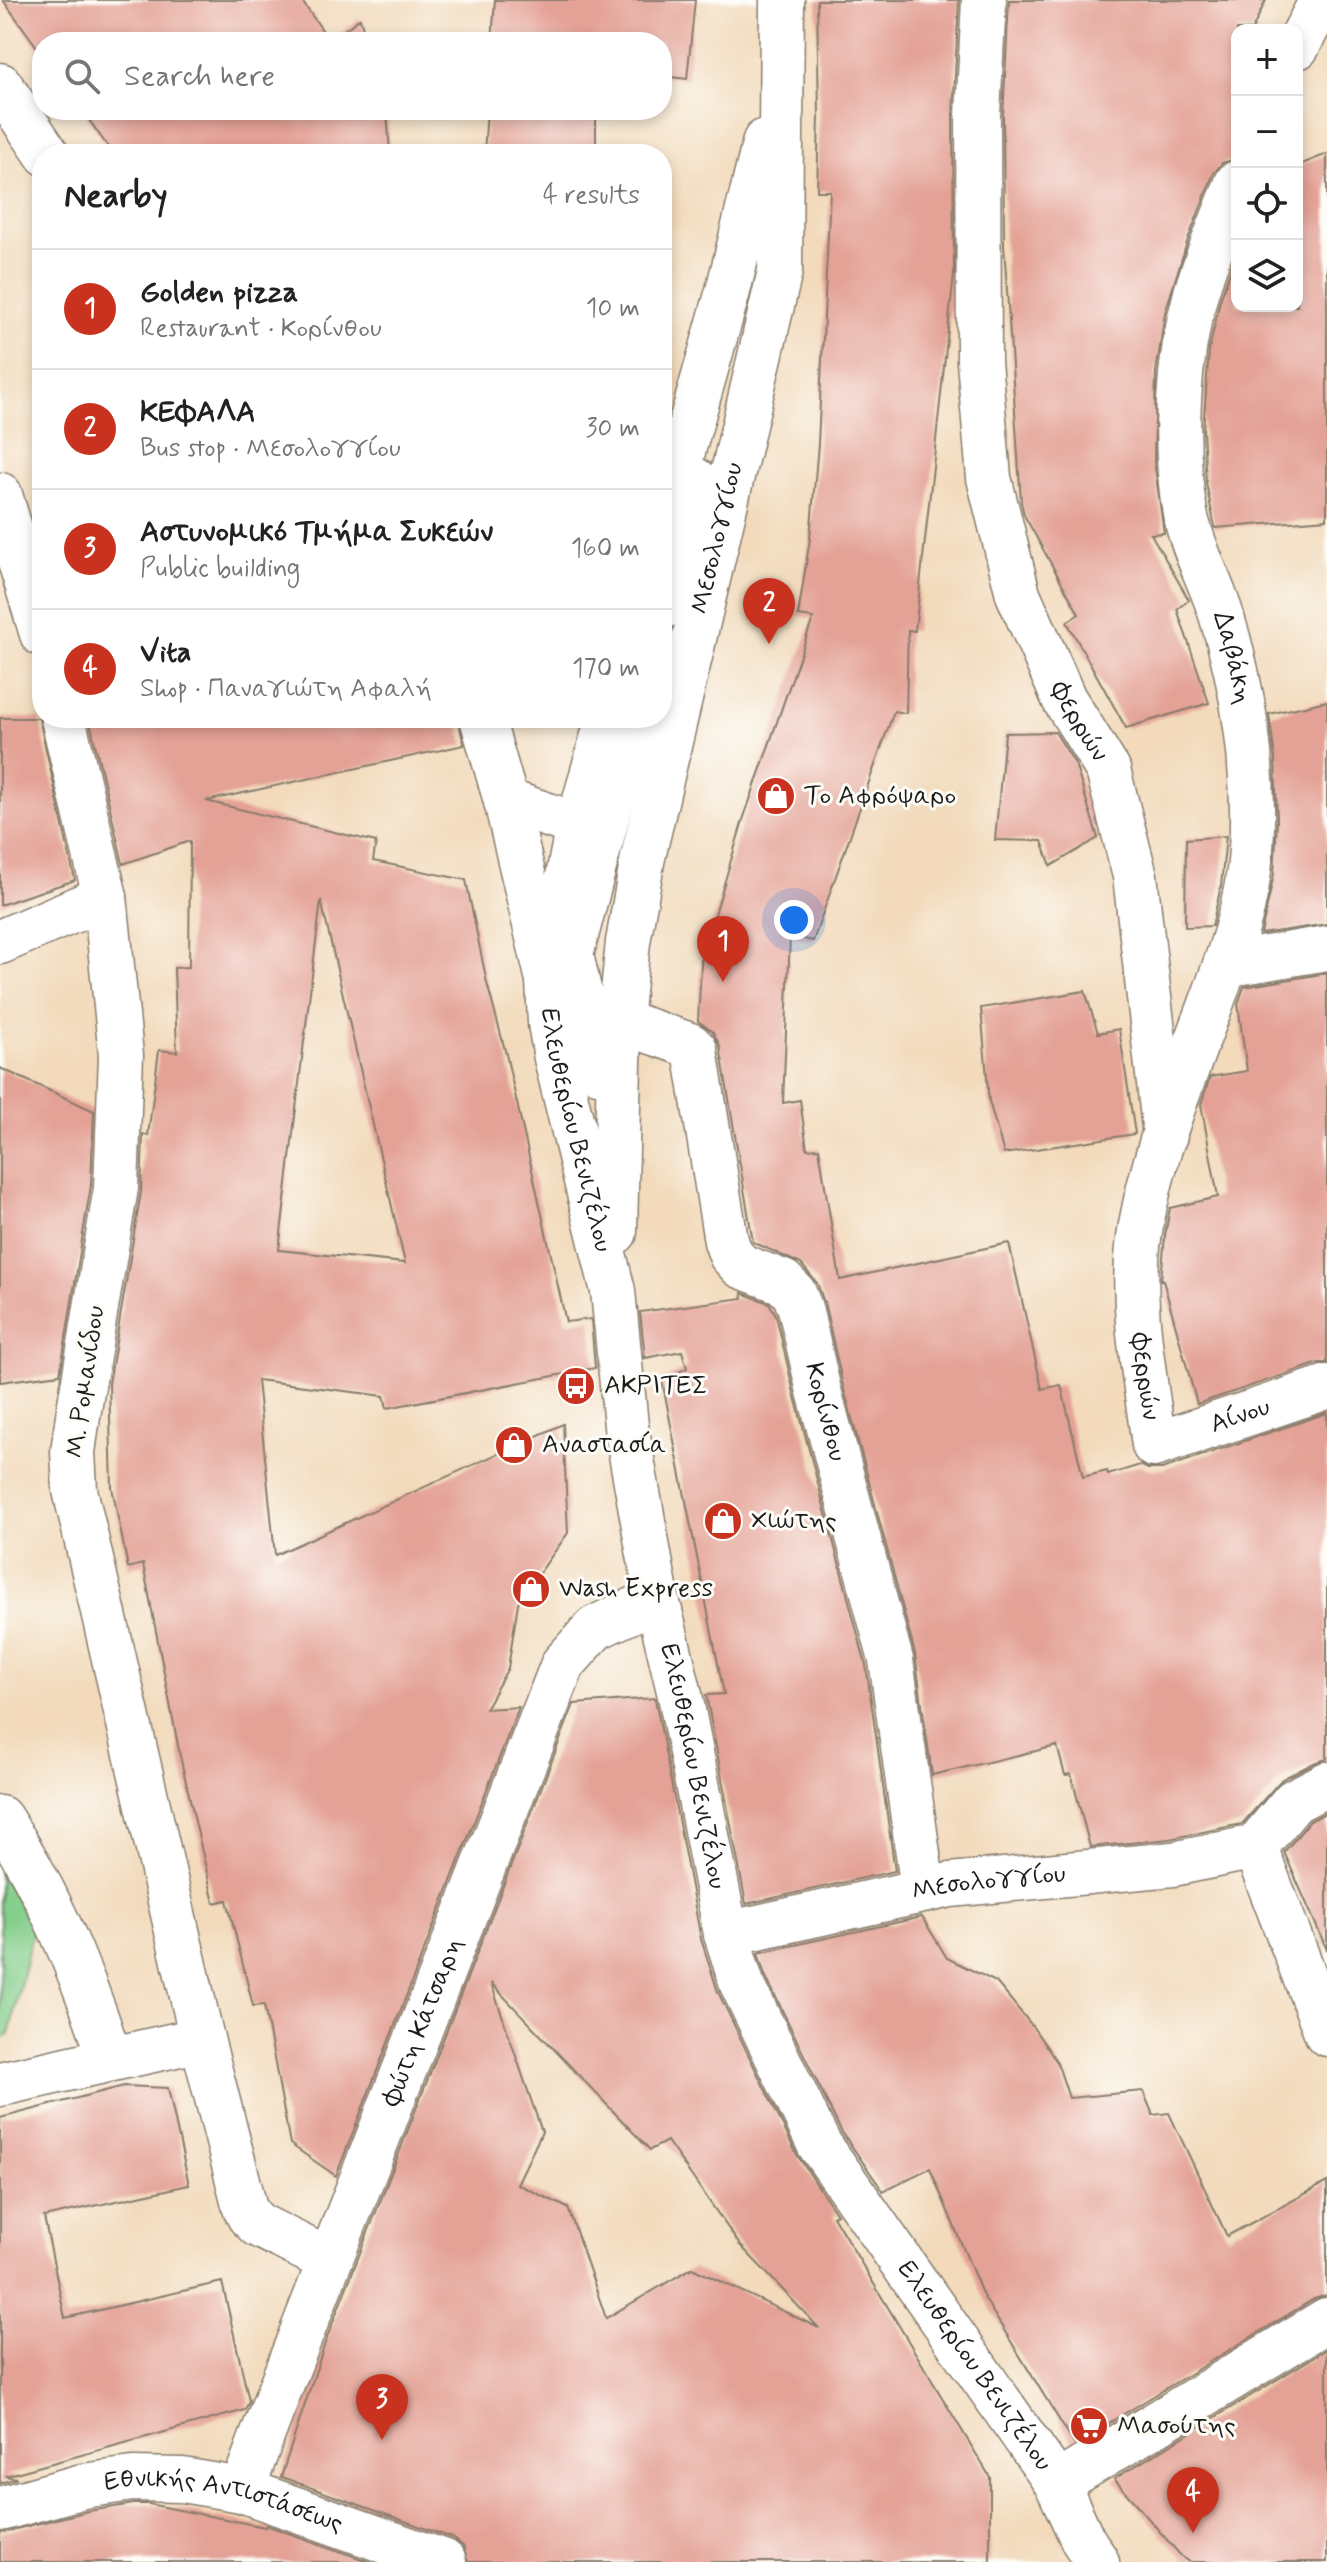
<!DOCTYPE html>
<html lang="en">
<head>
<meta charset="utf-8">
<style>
	:root { --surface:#fff; --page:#f2f2f2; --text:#222; --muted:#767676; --line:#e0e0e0; --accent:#c8321e }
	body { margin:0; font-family:Mynerve,sans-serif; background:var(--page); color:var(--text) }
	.controls { position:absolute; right:24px; top:24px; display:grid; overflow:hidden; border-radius:16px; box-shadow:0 4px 12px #0003 }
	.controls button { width:72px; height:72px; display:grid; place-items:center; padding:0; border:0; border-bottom:2px solid var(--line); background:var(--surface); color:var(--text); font:40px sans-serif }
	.you { position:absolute; left:794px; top:920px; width:28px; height:28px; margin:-20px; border:6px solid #fff; border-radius:50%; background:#1a73e8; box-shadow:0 0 0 12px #1a73e833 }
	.badge { display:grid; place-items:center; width:52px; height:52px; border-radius:50%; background:var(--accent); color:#fff; font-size:26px; font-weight:700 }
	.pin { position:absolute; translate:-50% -66px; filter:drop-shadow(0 2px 4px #0008) }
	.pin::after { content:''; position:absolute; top:42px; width:28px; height:24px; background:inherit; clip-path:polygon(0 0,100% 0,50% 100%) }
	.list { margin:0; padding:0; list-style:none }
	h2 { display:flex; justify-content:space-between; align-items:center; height:104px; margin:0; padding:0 32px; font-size:34px }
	h2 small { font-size:26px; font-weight:400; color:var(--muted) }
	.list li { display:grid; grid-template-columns:52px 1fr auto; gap:24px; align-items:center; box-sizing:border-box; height:120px; padding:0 32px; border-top:2px solid var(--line) }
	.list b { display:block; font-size:30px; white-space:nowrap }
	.list p { margin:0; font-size:26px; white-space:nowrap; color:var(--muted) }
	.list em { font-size:26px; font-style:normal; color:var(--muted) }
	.icon { flex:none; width:44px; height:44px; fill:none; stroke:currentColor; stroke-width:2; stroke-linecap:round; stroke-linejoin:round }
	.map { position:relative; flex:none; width:1327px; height:2562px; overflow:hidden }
	.search { position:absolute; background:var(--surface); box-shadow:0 4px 12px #0003; left:32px; top:32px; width:640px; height:88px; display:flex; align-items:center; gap:20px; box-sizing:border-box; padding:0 28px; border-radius:32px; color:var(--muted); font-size:30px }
	.panel { position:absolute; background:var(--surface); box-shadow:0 4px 12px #0003; left:32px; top:144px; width:640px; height:584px; border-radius:32px }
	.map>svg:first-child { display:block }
	.green { fill:#84ce8b; stroke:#507554; stroke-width:2 }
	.building { fill:#e4a195; fill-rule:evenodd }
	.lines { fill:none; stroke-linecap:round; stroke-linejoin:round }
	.pedestrian-casing { stroke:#877b6c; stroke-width:47 }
	.minor-casing { stroke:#877b6c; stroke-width:47 }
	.tertiary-casing { stroke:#877b6c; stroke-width:47 }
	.pedestrian { stroke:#fff; stroke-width:44 }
	.minor { stroke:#fff; stroke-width:44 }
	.tertiary { stroke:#fff; stroke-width:44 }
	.labels { text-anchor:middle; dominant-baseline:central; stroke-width:6; stroke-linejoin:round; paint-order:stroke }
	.street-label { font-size:26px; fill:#1c1c1c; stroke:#fdfcf7 }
	.poi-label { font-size:26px; fill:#1c1c1c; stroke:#fdfcf7; text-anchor:start }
</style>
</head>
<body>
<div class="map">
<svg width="1327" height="2562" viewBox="0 0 1327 2562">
	<rect width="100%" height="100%" fill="#fdfcf7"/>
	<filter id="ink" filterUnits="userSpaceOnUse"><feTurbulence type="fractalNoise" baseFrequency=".0125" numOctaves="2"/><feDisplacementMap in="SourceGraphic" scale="16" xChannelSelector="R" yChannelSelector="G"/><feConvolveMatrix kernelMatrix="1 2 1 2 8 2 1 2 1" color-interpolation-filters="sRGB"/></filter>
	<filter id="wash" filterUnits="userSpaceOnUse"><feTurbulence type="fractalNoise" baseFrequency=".006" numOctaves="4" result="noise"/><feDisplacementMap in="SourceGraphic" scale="32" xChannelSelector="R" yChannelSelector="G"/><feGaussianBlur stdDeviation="1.8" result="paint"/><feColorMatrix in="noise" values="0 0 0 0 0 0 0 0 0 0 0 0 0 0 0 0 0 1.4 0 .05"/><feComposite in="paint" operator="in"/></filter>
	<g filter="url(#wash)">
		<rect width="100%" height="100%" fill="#f2dabb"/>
		<path class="green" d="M 0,1872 L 33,1929 L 9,2035 L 0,2038 Z"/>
		<g id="blocks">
			<g class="building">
				<path d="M 3,0 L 301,0 L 330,41 L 360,18 L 367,42 L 42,42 L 42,54 Z"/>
				<path d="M 495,0 L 695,0 L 687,79 L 662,76 L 662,42 L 492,42 Z"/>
				<path d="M 817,0 L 959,0 L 953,115 L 954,275 L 915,631 L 908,630 L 906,713 L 894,711 L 813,941 L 790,936 L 783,1103 L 800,1100 L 807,1149 L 819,1148 L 840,1280 L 1009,1243 L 1042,1389 L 1061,1385 L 1083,1477 L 1107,1471 L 1108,1475 L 1140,1465 L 1148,1469 L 1162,1469 L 1327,1413 L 1327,1759 L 1316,1762 L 1282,1779 L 1242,1824 L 1169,1839 L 1090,1847 L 1071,1774 L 1065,1775 L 1057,1746 L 932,1775 L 915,1654 L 842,1381 L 824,1302 L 817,1283 L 801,1264 L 753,1242 L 720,1046 L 713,1032 L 698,1021 L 703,930 L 710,931 L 743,820 L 813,618 L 798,616 L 810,538 L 818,444 L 830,191 L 817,191 L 819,115 Z"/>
				<path d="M 1009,0 L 1266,0 L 1252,30 L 1237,30 L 1237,159 L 1222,163 L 1214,173 L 1187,242 L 1165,313 L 1156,372 L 1154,461 L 1164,533 L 1151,534 L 1189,600 L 1177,609 L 1209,703 L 1126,728 L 1067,622 L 1079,614 L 1024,515 L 1021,502 L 1004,245 L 1003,116 Z"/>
				<path d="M 82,110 L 387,110 L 390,154 L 113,154 Z"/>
				<path d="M 487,110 L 596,110 L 596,154 L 484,154 Z"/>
				<path d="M 1327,154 L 1327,519 L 1215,528 L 1206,483 L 1203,430 L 1209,350 L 1220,300 L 1237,251 L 1237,306 L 1297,306 L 1297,166 Z"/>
				<path d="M 1327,701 L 1327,924 L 1261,934 L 1274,874 L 1277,821 L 1275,758 L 1269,714 Z"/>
				<path d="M 0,718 L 39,718 L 75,880 L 0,905 Z"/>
				<path d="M 89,718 L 458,718 L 464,745 L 206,801 L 376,842 L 373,861 L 466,880 L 487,983 L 506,1054 L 566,1322 L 591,1319 L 595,1368 L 387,1408 L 384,1396 L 257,1380 L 275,1555 L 563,1424 L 568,1533 L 518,1603 L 508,1668 L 485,1709 L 519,1707 L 336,2176 L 290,2144 L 264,2005 L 253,2006 L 227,1900 L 214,1903 L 180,1756 L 143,1564 L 128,1568 L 112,1487 L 109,1384 L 141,1192 L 143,1134 L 148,1136 L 159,1050 L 177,1052 L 174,968 L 189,967 L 190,841 L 123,864 ZM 321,900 L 405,1263 L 279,1250 Z"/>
				<path d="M 1055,732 L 1075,764 L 1098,838 L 1051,866 L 1042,841 L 995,840 L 1005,733 Z"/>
				<path d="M 1226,836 L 1221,886 L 1212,926 L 1185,927 L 1186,839 Z"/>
				<path d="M 1327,973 L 1327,1363 L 1319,1363 L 1197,1404 L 1163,1280 L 1161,1280 L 1165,1235 L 1170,1208 L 1218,1197 L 1201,1104 L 1210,1077 L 1247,1071 L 1238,1004 L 1244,987 Z"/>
				<path d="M 1085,991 L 1098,1033 L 1119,1029 L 1135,1134 L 1004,1154 L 989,1101 L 981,1008 Z"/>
				<path d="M 0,1068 L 94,1111 L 91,1185 L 60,1374 L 0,1382 Z"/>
				<path d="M 742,1293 L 769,1303 L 776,1315 L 794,1393 L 866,1665 L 895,1871 L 746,1904 L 706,1695 L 724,1694 L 662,1380 L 687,1368 L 682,1351 L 645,1358 L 640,1312 L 743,1298 Z"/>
				<path d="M 655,1698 L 701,1939 L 718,1992 L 797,2155 L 837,2214 L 833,2216 L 990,2477 L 990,2562 L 468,2562 L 463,2546 L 452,2538 L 281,2477 L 326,2340 L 574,1704 ZM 491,1983 L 650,2150 L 667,2141 L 740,2245 L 819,2328 L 692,2268 L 606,2318 L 568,2208 L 517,2184 L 542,2132 Z"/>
				<path d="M 1327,1812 L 1327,1950 L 1284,1852 L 1310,1821 Z"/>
				<path d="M 922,1917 L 947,1958 L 996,1982 L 1030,2023 L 1057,2062 L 1069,2098 L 1143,2091 L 1153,2115 L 1169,2113 L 1227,2236 L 1327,2182 L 1327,2295 L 1314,2299 L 1074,2444 L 983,2296 L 930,2168 L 883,2191 L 841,2131 L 765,1975 L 758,1953 Z"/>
				<path d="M 124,2086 L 168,2088 L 189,2185 L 44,2217 L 65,2318 L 222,2282 L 249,2401 L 245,2410 L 5,2476 L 17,2478 L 0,2483 L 0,2118 Z"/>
				<path d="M 1327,2349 L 1327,2562 L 1190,2562 L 1181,2556 L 1114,2479 Z"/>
				<path d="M 134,2504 L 149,2504 L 265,2527 L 266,2525 L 370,2562 L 0,2562 L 0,2533 L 88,2511 Z"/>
			</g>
		</g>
	</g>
	<g filter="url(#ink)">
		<use href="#blocks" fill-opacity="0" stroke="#877b6c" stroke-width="2"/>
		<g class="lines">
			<g class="pedestrian-casing">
				<g id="pedestrian">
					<path d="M 662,607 L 695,480"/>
					<path d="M 1108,770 L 1135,876 L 1165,1135"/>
					<path d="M 598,1071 L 571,955 L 633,718"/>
				</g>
			</g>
			<g class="minor-casing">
				<g id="minor">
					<path id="s1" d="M 984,0 L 978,115 L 979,361 L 989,478 L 1018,594 L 1064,699 L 1108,770"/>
					<path d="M 1297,47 L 1322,0"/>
					<path d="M 0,85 L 47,154"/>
					<path id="s2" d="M 1237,183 C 1223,219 1207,255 1196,293 C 1177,361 1173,443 1185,513 C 1192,547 1209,578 1220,611 C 1244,687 1256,771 1251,850 C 1248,904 1229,956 1210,1007 C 1183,1079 1153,1154 1140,1231 C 1129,1301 1145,1375 1154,1445 L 1327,1387"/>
					<path d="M 0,495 L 42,634"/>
					<path d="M 63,718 L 105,897 L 121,1055 L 116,1188 L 78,1416 L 73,1452 L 75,1490 L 202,2039 L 245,2208 L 249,2216 L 258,2225 L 330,2261"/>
					<path d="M 482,718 L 506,801 L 548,980"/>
					<path d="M 0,942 L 105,897"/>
					<path d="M 1225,965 L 1327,948"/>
					<path id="s3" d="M 620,1021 L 690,1045 L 695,1050 L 726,1241 L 731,1255 L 741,1266 L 783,1282 L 794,1293 L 800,1308 L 818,1387 L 891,1660 L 923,1890"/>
					<path d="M 0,1818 C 49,1892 83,1974 110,2059"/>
					<path d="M 1255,1847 L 1327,2034"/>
					<path d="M 1255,1847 L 1294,1801 L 1327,1784"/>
					<path id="s4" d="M 726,1934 L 950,1885 L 1173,1864 L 1255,1847"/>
					<path d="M 0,2084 L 202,2039"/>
					<path d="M 1057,2484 L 1327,2320"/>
					<path id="s5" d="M 242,2490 L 281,2386 L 563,1664 L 595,1628 L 657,1599"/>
					<path id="s6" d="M 0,2509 L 83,2486 L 133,2479 L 182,2480 L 242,2490 L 444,2562"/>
				</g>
			</g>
			<g class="tertiary-casing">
				<g id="tertiary">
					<path d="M 662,526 L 728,291 L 765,141"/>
					<path id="s7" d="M 608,718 L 578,825 L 548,980 L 550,1023 L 556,1058 L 613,1291 L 626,1426 L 657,1599 L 680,1695 L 726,1934 L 742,1984 L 819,2144 L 1057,2484 L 1083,2540 L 1097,2562"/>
					<path d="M 506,801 L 578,825"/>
					<path id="s8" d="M 615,1232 L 620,1021 L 628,942 L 643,857 L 780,271 L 782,0"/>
				</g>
			</g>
			<use href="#pedestrian" class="pedestrian"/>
			<use href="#minor" class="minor"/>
			<use href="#tertiary" class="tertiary"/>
		</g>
	</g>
	<defs>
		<g id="shop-disc" transform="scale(2)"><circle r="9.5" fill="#c8321e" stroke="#fdfcf7"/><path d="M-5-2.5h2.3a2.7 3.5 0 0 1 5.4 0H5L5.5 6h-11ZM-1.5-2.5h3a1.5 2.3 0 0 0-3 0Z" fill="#fff"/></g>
		<g id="bus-disc" transform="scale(2)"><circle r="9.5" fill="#c8321e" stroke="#fdfcf7"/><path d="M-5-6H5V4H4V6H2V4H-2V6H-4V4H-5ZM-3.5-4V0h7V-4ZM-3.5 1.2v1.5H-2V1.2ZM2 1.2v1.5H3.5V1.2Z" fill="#fff"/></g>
		<g id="supermarket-disc" transform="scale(2)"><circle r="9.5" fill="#c8321e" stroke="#fdfcf7"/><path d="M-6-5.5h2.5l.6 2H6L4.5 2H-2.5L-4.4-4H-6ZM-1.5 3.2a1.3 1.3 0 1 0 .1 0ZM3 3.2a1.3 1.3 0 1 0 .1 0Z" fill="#fff"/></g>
	</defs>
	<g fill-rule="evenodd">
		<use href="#shop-disc" x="776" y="796"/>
		<use href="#bus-disc" x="576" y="1386"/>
		<use href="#shop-disc" x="514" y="1445"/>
		<use href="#shop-disc" x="723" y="1521"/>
		<use href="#shop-disc" x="531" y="1589"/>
		<use href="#supermarket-disc" x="1089" y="2426"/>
	</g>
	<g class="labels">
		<g class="street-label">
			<text stroke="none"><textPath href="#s8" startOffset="704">Μεσολογγίου</textPath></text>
			<text stroke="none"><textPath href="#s2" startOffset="492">Δαβάκη</textPath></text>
			<text stroke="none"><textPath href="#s1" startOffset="740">Φερρών</textPath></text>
			<text stroke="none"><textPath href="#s7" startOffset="422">Ελευθερίου Βενιζέλου</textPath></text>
			<text stroke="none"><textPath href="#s2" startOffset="1230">Φερρών</textPath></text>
			<text transform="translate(86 1382) rotate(-82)">Μ. Ρομανίδου</text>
			<text stroke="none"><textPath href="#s3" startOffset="488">Κορίνθου</textPath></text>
			<text stroke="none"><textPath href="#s2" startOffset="1390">Αίνου</textPath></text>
			<text stroke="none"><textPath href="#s7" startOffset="1070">Ελευθερίου Βενιζέλου</textPath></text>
			<text stroke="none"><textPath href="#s4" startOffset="268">Μεσολογγίου</textPath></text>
			<text stroke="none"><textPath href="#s5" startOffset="502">Φώτη Κάτσαρη</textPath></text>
			<text stroke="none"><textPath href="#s7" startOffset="1742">Ελευθερίου Βενιζέλου</textPath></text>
			<text stroke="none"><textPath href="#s6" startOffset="230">Εθνικής Αντιστάσεως</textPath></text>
		</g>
		<g class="poi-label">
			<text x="804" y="796">Το Αφρόψαρο</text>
			<text x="604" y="1386">ΑΚΡΙΤΕΣ</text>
			<text x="542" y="1445">Αναστασία</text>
			<text x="751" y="1521">Χιώτης</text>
			<text x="559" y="1589">Wash Express</text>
			<text x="1117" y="2426">Μασούτης</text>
		</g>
	</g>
</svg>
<div class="controls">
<button>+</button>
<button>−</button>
<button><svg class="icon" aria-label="locate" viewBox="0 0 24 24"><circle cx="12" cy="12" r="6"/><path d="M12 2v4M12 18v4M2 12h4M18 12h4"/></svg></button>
<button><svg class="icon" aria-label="layers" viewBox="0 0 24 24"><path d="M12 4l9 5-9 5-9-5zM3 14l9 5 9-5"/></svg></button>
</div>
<div class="you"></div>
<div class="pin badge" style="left:723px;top:982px">1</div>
<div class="pin badge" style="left:769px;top:644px">2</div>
<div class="pin badge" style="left:382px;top:2440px">3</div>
<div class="pin badge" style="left:1193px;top:2533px">4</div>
<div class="search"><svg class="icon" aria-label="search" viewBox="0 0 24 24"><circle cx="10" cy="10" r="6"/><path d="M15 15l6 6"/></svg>Search here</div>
<section class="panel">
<h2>Nearby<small>4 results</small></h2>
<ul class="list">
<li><span class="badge">1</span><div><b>Golden pizza</b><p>Restaurant · Κορίνθου</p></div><em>10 m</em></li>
<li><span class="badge">2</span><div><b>ΚΕΦΑΛΑ</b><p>Bus stop · Μεσολογγίου</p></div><em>30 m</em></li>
<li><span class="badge">3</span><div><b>Αστυνομικό Τμήμα Συκεών</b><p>Public building</p></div><em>160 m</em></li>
<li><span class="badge">4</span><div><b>Vita</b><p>Shop · Παναγιώτη Αφαλή</p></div><em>170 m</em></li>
</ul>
</section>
</div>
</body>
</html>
